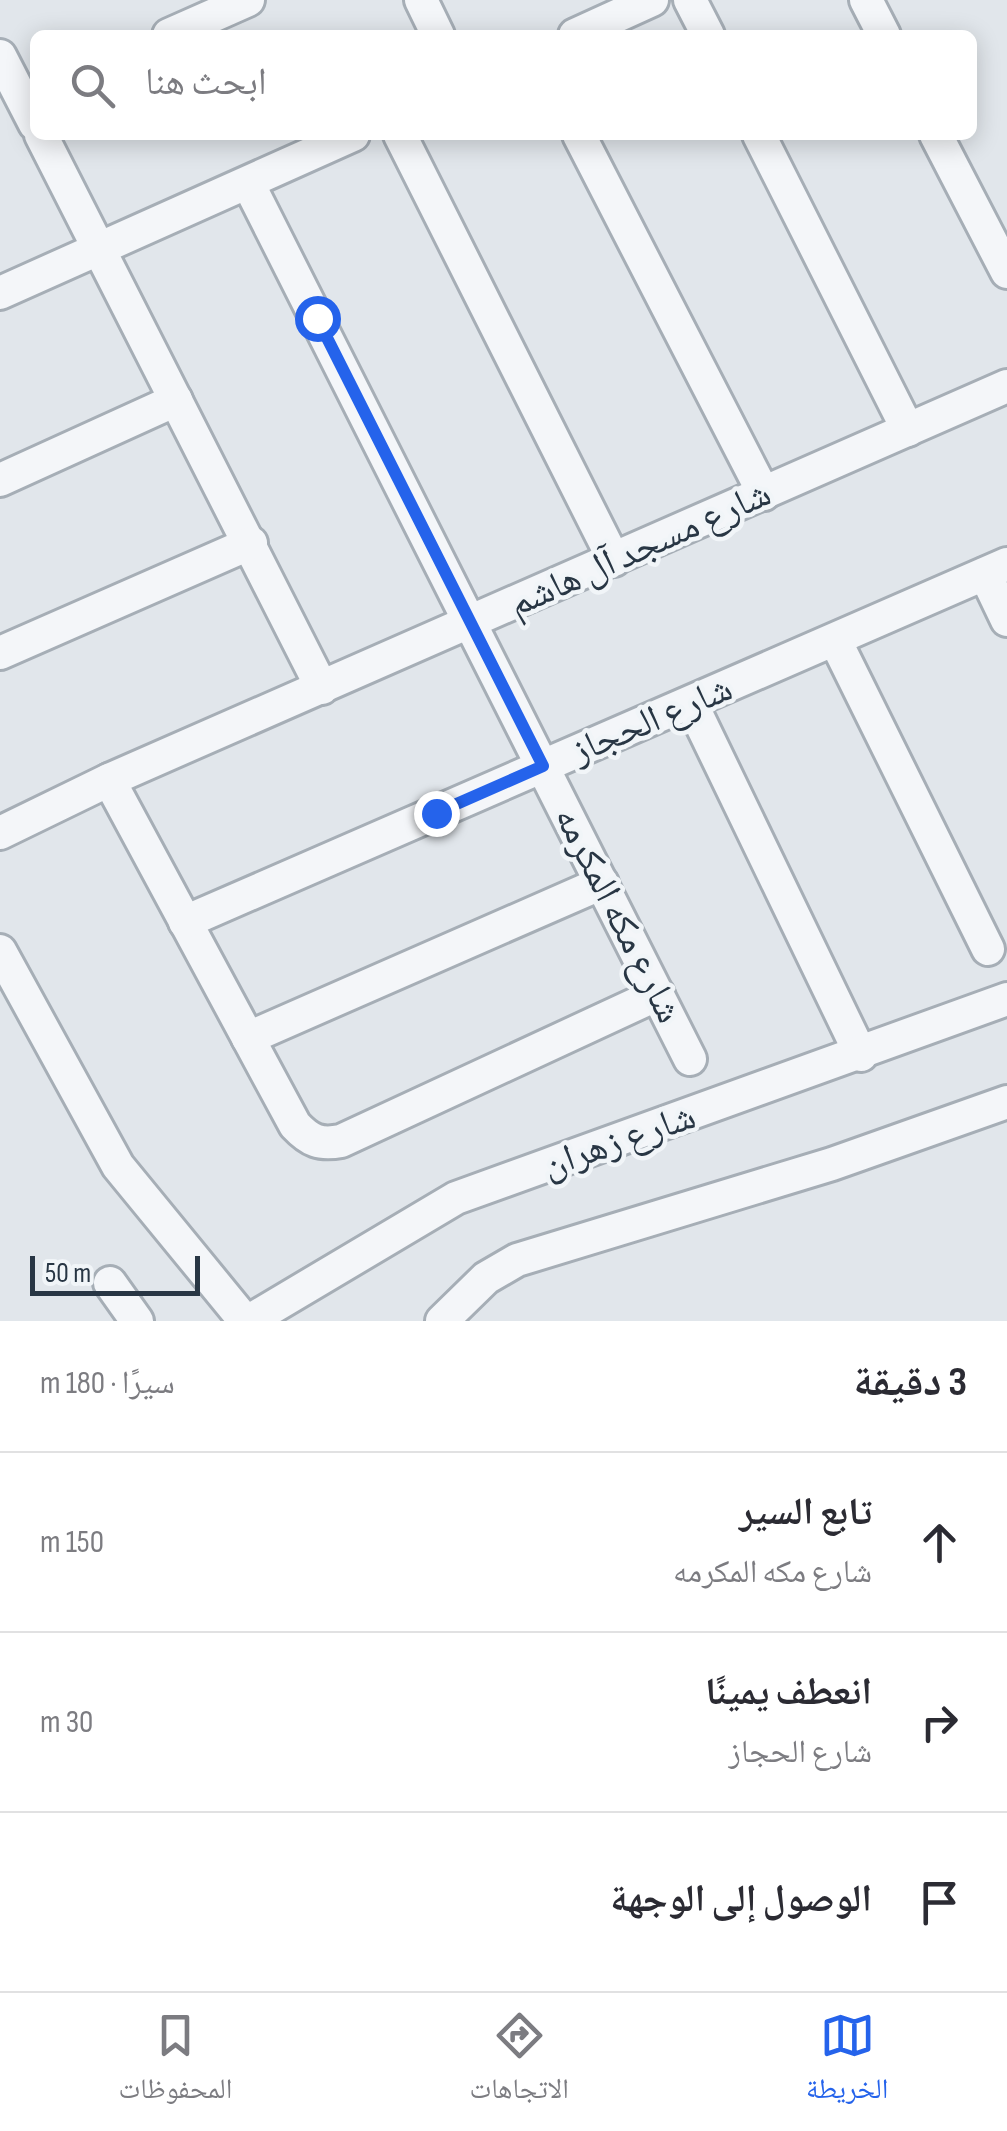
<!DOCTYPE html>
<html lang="ar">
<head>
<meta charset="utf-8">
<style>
	:root { --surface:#fff; --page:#f2f2f3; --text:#2b2b33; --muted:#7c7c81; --line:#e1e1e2; --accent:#2563eb }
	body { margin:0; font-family:"Sofia Sans Condensed","Noto Naskh Arabic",sans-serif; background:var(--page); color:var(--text); direction:rtl }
	.scale { position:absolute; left:30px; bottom:25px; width:170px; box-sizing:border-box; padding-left:10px; border:5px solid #283644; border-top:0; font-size:28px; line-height:35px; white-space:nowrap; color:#283644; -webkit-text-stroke:8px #f1f5f8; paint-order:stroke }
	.stop { position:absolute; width:30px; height:30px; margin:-22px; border:8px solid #2563eb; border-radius:50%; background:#fff }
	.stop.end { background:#2563eb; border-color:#fff; box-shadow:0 2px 10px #0008 }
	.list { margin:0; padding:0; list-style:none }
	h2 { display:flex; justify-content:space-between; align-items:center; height:130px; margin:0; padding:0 40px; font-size:42px }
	h2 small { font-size:32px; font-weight:400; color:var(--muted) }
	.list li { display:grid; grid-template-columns:65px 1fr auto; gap:30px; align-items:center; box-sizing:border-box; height:180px; padding:0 40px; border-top:2px solid var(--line) }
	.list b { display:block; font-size:38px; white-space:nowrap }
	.list p { margin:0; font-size:32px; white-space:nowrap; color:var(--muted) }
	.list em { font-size:32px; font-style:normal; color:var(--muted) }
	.icon { flex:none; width:55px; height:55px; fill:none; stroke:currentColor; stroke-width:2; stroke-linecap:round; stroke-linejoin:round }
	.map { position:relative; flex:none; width:1007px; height:1321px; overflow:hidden; direction:ltr }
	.search { position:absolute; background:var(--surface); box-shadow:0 5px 25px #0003; left:30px; right:30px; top:30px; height:110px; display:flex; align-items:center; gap:25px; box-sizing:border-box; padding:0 35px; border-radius:15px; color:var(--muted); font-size:38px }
	.sheet { height:670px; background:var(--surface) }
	nav { display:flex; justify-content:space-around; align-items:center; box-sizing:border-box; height:140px; border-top:2px solid var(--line); background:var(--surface); font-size:28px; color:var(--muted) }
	nav a { display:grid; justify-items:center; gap:5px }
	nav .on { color:var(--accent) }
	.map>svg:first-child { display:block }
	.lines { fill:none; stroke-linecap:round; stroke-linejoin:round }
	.minor-casing { stroke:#a6aeb6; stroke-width:38 }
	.minor { stroke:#f4f6f9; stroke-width:32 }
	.route { stroke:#2563eb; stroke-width:12 }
	.labels { text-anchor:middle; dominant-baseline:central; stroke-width:9; stroke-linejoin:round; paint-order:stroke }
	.street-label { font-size:38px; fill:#283644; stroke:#f1f5f8 }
</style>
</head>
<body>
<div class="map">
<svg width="1007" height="1321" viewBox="0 0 1007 1321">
	<rect width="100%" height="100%" fill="#e1e6eb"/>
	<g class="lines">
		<g class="minor-casing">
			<g id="minor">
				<path d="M 421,0 L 438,35"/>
				<path d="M 690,0 L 708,35"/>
				<path d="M 866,0 L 884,35"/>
				<path d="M 169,35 L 248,0"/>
				<path d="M 575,35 L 652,0"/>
				<path d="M 0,56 L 35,124"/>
				<path d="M 41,135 L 322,688"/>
				<path d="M 400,135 L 614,560"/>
				<path d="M 579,135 L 764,494"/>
				<path d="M 759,135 L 908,430"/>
				<path d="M 936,135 L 1007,272"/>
				<path d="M 248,183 L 690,1059"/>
				<path d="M 0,293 L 353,135"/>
				<path d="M 0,480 L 176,400"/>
				<path d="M 985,574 L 1007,620"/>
				<path d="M 835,640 L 988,949"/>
				<path d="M 0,653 L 251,543"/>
				<path d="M 692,705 L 861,1055"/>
				<path d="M 109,780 L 295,1125 C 310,1141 320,1145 341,1141 L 658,994"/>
				<path d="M 0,833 L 109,780 L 1007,386"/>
				<path d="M 185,922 L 1007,564"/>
				<path d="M 0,951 L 118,1166 L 245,1321"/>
				<path d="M 248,1038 L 602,883"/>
				<path d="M 110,1283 L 137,1321"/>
				<path d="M 249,1321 L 456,1198 L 1007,999"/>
				<path d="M 442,1321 L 486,1278 L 517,1260 L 832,1164 L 1007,1102"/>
			</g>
		</g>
		<use href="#minor" class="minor"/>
	</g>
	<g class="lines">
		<path class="route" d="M 317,318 L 543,766 L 436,813"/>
	</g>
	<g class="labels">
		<g class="street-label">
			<text transform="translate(640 549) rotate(-24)">شارع مسجد آل هاشم</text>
			<text transform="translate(652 720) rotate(-23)">شارع الحجاز</text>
			<text transform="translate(618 915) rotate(63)">شارع مكه المكرمه</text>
			<text transform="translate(619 1141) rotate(-19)">شارع زهران</text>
		</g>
	</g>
</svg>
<div class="scale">50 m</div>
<div class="stop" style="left:317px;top:318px"></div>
<div class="stop end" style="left:436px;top:813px"></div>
<div class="search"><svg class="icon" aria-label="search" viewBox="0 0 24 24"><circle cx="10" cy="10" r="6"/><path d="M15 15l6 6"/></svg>ابحث هنا</div>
</div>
<section class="sheet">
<h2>3 دقيقة<small>سيرًا · 180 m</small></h2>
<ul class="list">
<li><svg class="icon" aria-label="ahead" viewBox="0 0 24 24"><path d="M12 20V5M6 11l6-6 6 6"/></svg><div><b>تابع السير</b><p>شارع مكه المكرمه</p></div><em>150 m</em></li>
<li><svg class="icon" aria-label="right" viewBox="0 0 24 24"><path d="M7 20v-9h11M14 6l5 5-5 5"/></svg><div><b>انعطف يمينًا</b><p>شارع الحجاز</p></div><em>30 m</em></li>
<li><svg class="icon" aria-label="arrive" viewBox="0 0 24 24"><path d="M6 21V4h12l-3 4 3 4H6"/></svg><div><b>الوصول إلى الوجهة</b></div></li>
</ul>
</section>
<nav>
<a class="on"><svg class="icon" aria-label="map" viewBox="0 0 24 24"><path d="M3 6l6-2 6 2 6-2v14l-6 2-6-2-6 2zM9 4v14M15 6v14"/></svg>الخريطة</a>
<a><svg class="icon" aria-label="directions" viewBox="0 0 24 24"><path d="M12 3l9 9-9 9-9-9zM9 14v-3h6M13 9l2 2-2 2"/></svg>الاتجاهات</a>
<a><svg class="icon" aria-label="saved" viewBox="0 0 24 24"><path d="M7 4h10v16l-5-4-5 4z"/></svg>المحفوظات</a>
</nav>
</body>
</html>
